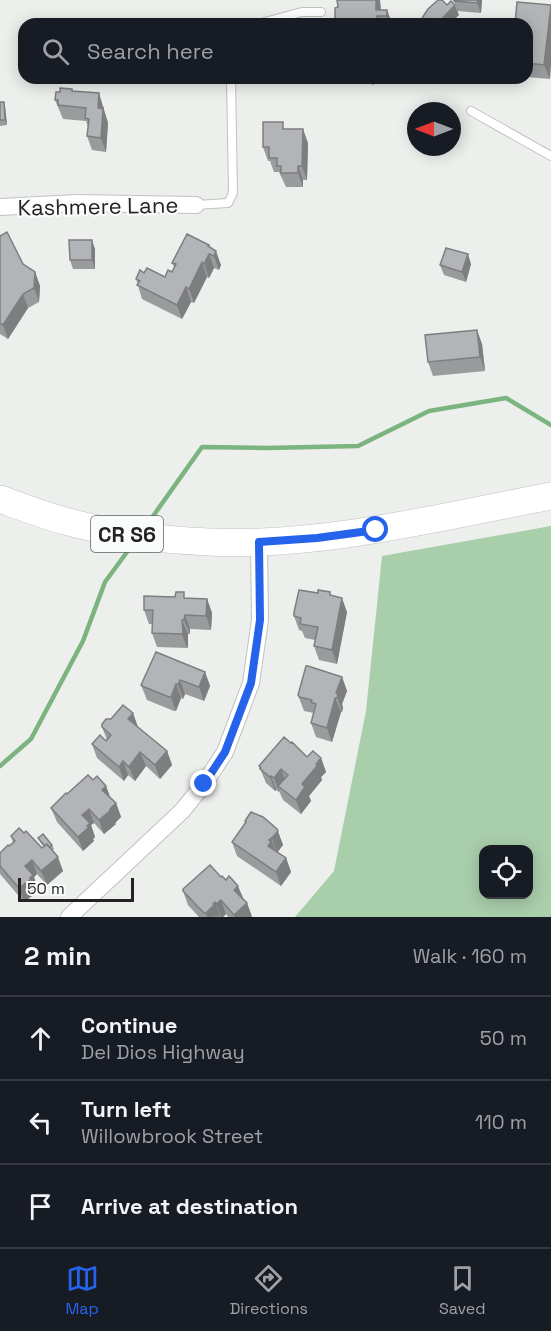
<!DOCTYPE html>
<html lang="en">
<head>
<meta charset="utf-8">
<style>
	:root { --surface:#171b24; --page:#242831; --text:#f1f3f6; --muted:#9ea1a6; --line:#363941; --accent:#2563eb }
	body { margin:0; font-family:"Space Grotesk",sans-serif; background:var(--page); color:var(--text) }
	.controls { position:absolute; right:18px; bottom:18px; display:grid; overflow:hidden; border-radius:12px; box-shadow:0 3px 15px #0003 }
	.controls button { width:54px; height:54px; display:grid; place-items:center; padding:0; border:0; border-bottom:2px solid var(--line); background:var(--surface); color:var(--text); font:30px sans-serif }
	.compass { position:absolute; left:407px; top:102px; width:54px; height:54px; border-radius:50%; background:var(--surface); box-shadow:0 3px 15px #0003; rotate:270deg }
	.scale { position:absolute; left:18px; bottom:15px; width:116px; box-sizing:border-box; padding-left:6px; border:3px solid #222322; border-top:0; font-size:16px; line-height:21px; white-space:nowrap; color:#222322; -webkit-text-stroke:4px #f9fcfa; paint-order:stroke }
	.stop { position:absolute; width:18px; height:18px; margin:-14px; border:4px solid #2563eb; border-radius:50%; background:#fff }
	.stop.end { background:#2563eb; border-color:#fff; box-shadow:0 2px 6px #0008 }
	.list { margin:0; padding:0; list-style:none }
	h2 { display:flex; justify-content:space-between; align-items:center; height:78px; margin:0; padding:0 24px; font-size:26px }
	h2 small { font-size:20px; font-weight:400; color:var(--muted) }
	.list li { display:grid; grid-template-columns:39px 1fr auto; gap:18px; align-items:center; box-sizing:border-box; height:84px; padding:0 24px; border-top:2px solid var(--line) }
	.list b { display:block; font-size:22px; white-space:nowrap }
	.list p { margin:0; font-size:20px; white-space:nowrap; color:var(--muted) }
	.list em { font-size:20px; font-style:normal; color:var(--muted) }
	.icon { flex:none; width:33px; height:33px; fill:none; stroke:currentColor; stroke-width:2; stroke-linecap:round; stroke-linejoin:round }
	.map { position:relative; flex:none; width:551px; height:917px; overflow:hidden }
	.search { position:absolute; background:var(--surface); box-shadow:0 3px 15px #0003; left:18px; right:18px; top:18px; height:66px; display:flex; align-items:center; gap:15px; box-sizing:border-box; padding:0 21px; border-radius:18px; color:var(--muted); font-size:22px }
	.sheet { height:330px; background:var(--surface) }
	nav { display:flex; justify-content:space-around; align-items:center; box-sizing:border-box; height:84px; border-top:2px solid var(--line); background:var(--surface); font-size:16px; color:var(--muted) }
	nav a { display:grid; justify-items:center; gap:3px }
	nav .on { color:var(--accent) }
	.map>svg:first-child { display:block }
	.green { fill:#a9ceaa; fill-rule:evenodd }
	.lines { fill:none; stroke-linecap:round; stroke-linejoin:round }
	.stream { stroke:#7bb47f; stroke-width:4.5 }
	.service-casing { stroke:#bfc2bf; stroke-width:10 }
	.minor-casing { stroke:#bfc2bf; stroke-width:18 }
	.primary-casing { stroke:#bfc2bf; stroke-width:28 }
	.service { stroke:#fff; stroke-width:8 }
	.minor { stroke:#fff; stroke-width:16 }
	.primary { stroke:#fff; stroke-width:27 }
	.wall { fill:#9a9b9d }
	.shaded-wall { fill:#7d7e80 }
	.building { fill:#b3b4b7; stroke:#7d7e80; stroke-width:1.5 }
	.route { stroke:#2563eb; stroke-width:8 }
	.labels { text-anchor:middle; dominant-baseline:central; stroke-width:4.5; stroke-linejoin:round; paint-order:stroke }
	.shield { fill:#f9fcfa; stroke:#626463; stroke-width:1.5 }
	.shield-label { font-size:21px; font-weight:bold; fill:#222322 }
	.street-label { font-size:22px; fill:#222322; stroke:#f9fcfa }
</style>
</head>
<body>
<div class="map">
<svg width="551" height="917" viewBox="0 0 551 917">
	<rect width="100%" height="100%" fill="#ecefec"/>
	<path class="green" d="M 551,526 L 551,917 L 295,917 L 334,871 L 366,711 L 382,556 ZM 484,850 L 528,850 L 528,894 L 484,894 Z"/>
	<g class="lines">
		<g class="stream">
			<path d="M 151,519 L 202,447 L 266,448 L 358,446 L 429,411 L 506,398 L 551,425"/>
			<path d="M 0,766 L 31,739 L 83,641 L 105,582 L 127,552"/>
		</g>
		<g class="service-casing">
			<g id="service">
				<path d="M 257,24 L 302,12 L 321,12"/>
				<path d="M 471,111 L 551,156"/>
				<path d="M 196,205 L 228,203 L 233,193 L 231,78"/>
			</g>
		</g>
		<g class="minor-casing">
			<g id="minor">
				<path d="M 0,207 L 77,203 L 196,205"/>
				<path d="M 69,917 L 182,811 L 204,784 L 225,752 L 251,683 L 260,620 L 259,542"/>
			</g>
		</g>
		<g class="primary-casing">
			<path id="primary" d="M 0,499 C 22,507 43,515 65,521 C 111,534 161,540 209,542 C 324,547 439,517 551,496"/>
		</g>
		<use href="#service" class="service"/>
		<use href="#minor" class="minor"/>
		<use href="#primary" class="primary"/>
	</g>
	<g class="wall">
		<path d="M 380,0 L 381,10 L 387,10 L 392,24 L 337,24 L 335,20 L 338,7 Z"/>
		<path d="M 454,0 L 482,0 L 481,13 L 457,11 Z"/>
		<path d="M 551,5 L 550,79 L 527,77 L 527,24 Z"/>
		<path d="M 360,78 L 378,78 L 373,85 L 366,81 L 364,83 L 361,81 Z"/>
		<path d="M 72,89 L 73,91 L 104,107 L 104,110 L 108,123 L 106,152 L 92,150 L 87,136 L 88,127 L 86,121 L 63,119 L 55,100 L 60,92 Z"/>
		<path d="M 0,102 L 4,102 L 5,107 L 7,125 L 0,126 Z"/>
		<path d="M 285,129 L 308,143 L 307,180 L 303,180 L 303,187 L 286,187 L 279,172 L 274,172 L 270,161 L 268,161 L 263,147 Z"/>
		<path d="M 0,236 L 23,264 L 35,272 L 40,286 L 39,302 L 28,308 L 8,339 L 0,334 Z"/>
		<path d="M 209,245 L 221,265 L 219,270 L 214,268 L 209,278 L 207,277 L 194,303 L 191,302 L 182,319 L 142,299 L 136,279 L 144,273 L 165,277 L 172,272 L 174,267 L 172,263 Z"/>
		<path d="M 95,249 L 95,269 L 73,269 L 70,260 Z"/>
		<path d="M 471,264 L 466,282 L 444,275 L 440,265 Z"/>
		<path d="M 482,344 L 485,371 L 433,376 L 428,362 Z"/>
		<path d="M 332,596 L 347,612 L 337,664 L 319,660 L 314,646 L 315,640 L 305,638 L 302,631 L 299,630 L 294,616 Z"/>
		<path d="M 186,598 L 207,599 L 212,613 L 211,630 L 190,629 L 190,634 L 188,634 L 188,647 L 187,648 L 157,647 L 152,633 L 152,624 L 149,624 L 144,610 Z"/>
		<path d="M 205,672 L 210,686 L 204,701 L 185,694 L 183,699 L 181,698 L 176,711 L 174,711 L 147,700 L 141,685 Z"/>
		<path d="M 342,677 L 347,691 L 342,704 L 343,708 L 342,712 L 341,712 L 332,742 L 316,737 L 311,723 L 314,713 L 304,711 L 298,695 Z"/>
		<path d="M 133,713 L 137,726 L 167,751 L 172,765 L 160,779 L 146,766 L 135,781 L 128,775 L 124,781 L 97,758 L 92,744 L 107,740 L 102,727 L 111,719 Z"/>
		<path d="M 307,757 L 321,758 L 326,772 L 321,777 L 322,780 L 309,796 L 311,801 L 301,814 L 283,800 L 279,791 L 279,792 L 276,790 L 275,791 L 266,783 L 259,766 Z"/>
		<path d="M 93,780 L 106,786 L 111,799 L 116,803 L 121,817 L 115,823 L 116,824 L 104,834 L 94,823 L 91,825 L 95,837 L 93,839 L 94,841 L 83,851 L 57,822 L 51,808 L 67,794 Z"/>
		<path d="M 245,821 L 277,829 L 283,845 L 277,852 L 286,858 L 291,872 L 281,886 L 237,856 L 232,842 L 246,823 Z"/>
		<path d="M 24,833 L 42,848 L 44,847 L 40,842 L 38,838 L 52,845 L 54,849 L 52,851 L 63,871 L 47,885 L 37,874 L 34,877 L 38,889 L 36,891 L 36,893 L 24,902 L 0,874 L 0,853 L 13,842 L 11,836 Z"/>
		<path d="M 183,891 L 243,899 L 247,903 L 252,917 L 228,917 L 226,914 L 223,917 L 199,917 L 188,905 Z"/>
	</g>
	<g class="shaded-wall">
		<path d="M 376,0 L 380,0 L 381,16 L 376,10 Z"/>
		<path d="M 478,0 L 482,0 L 481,13 L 477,3 Z"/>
		<path d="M 455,5 L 459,15 L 450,24 L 437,24 Z"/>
		<path d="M 551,5 L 551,65 L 550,79 L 544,65 Z"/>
		<path d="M 387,10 L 392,24 L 390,24 L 387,16 Z"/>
		<path d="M 345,78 L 351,78 L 346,81 Z"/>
		<path d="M 370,78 L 378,78 L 373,85 Z"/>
		<path d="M 99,93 L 108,123 L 106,152 L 101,138 L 98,108 Z"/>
		<path d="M 4,102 L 5,107 L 7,125 L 5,120 Z"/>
		<path d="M 303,129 L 308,143 L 307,180 L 302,166 Z"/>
		<path d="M 298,166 L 303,180 L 303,187 L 298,173 Z"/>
		<path d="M 92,240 L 95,249 L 95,269 L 92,260 Z"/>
		<path d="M 216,251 L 221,265 L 219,270 L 214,256 Z"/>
		<path d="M 209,254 L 214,268 L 209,278 L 204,264 Z"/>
		<path d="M 468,254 L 471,264 L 466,282 L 462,272 Z"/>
		<path d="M 202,262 L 207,277 L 194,303 L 189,289 Z"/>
		<path d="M 35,272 L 40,286 L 39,302 L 34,288 Z"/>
		<path d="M 186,287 L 191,302 L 182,319 L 177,305 Z"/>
		<path d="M 23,294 L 28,308 L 8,339 L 3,325 Z"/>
		<path d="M 477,330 L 482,344 L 485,371 L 480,357 Z"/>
		<path d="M 342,598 L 347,612 L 337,664 L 332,650 Z"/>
		<path d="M 207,599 L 212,613 L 211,630 L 206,616 Z"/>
		<path d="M 185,615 L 190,629 L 190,634 L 184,620 Z"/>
		<path d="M 182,620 L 188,634 L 188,647 L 187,648 L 182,634 Z"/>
		<path d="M 205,672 L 210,686 L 204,701 L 199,687 Z"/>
		<path d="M 342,677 L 347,691 L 342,704 L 343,708 L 342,712 L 336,693 Z"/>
		<path d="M 180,680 L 185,694 L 183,699 L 178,685 Z"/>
		<path d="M 176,684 L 181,698 L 176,711 L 171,697 Z"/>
		<path d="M 335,698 L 341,712 L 332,742 L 327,728 Z"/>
		<path d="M 133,713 L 138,727 L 128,719 Z"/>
		<path d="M 167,751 L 172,765 L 160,779 L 155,765 Z"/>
		<path d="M 140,752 L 146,766 L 135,781 L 129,767 Z"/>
		<path d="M 321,758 L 326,772 L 321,777 L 322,780 L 309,796 L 311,801 L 301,814 L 296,800 L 302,784 Z"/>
		<path d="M 123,761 L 128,775 L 124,781 L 119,767 Z"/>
		<path d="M 281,769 L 286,783 L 278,786 L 279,791 L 279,792 L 274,778 Z"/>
		<path d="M 271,776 L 276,790 L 275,791 L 270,777 Z"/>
		<path d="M 106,786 L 111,800 L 102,790 Z"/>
		<path d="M 116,803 L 121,817 L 115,823 L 116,824 L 104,834 L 99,820 Z"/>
		<path d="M 89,809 L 94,823 L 91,825 L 95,837 L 93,839 L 94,841 L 83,851 L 78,837 L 82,815 Z"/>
		<path d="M 277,829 L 283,845 L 277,853 L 272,838 Z"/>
		<path d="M 271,838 L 276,852 L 268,846 L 269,840 Z"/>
		<path d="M 58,857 L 63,871 L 47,885 L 41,871 Z"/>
		<path d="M 286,858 L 291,872 L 281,886 L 276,872 Z"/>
		<path d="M 32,860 L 37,874 L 34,877 L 38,889 L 36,891 L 36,893 L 24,902 L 19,888 L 25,866 Z"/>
		<path d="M 238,886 L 244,900 L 234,890 Z"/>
		<path d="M 221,900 L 226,914 L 223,917 L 221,917 L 216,904 Z"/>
		<path d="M 215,902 L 220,916 L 207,917 L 206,913 Z"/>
		<path d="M 247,903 L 252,917 L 235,917 L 234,915 Z"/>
	</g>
	<g class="building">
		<path d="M 337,0 L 376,0 L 376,10 L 387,10 L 387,16 L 377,16 L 377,24 L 338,23 L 338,20 L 335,20 L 335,8 L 338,7 Z"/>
		<path d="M 438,0 L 442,0 L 447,5 L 451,1 L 455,5 L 437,24 L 429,24 L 422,18 L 428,9 Z"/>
		<path d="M 454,0 L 478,0 L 477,3 L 454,1 Z"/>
		<path d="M 517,2 L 551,5 L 544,65 L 527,63 L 527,24 L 515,24 Z"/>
		<path d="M 60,88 L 72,89 L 72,91 L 99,93 L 98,108 L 103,109 L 101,138 L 87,136 L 89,119 L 85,118 L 86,108 L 58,105 L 58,100 L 55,100 L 56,92 L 60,92 Z"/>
		<path d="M 0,102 L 4,102 L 5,120 L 0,120 Z"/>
		<path d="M 263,122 L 283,122 L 283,129 L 303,129 L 302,166 L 298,166 L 298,173 L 281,173 L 281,166 L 277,166 L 277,158 L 269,158 L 269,147 L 263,147 Z"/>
		<path d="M 7,232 L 23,264 L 35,272 L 34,288 L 23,294 L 3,325 L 0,323 L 0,236 Z"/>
		<path d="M 187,234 L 209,245 L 208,246 L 216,251 L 214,256 L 209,254 L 204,264 L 202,262 L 189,289 L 186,287 L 177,305 L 137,285 L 140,281 L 136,279 L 140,270 L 144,273 L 147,268 L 165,277 L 168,270 L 172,272 L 176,264 L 172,263 Z"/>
		<path d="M 69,240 L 92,240 L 92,260 L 70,260 Z"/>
		<path d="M 446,248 L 468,254 L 462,272 L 440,265 Z"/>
		<path d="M 477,330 L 480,357 L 428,362 L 425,335 Z"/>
		<path d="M 299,590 L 318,593 L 318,590 L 330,592 L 330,595 L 342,598 L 332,650 L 314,646 L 318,627 L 300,624 L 301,618 L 294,616 L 294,612 Z"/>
		<path d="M 176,592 L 184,592 L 184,598 L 207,599 L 206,616 L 185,615 L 184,620 L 182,620 L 183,633 L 182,634 L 152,633 L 153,610 L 144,610 L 144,596 L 175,597 Z"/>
		<path d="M 156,652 L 205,672 L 199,687 L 180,680 L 178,685 L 176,684 L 171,697 L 169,697 L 142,686 L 141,685 Z"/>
		<path d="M 306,666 L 308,666 L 342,677 L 336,693 L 338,694 L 337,698 L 335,698 L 327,728 L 311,723 L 316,704 L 311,702 L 312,700 L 299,697 L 299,696 L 298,695 Z"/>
		<path d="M 123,705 L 133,713 L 128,719 L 167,751 L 155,765 L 140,752 L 129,767 L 123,761 L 119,767 L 92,744 L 100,735 L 106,741 L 111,735 L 102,727 L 102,724 L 106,719 L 111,719 Z"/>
		<path d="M 284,737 L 291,743 L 292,742 L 307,757 L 313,751 L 321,758 L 316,764 L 317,766 L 302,784 L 305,787 L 296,800 L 278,786 L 288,775 L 281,769 L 274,778 L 271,776 L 270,777 L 260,769 L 261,768 L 259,766 Z"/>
		<path d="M 88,775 L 93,780 L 97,776 L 106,786 L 102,790 L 116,803 L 110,809 L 111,810 L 99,820 L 89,809 L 82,815 L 90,823 L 87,826 L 89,827 L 78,837 L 51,808 L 66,793 L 67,794 Z"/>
		<path d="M 251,812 L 263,817 L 277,829 L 278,831 L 272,838 L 271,838 L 269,840 L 271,842 L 268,846 L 286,858 L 276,872 L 232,842 L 246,822 L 245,821 Z"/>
		<path d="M 19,828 L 24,833 L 26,831 L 42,848 L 47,844 L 58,857 L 41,871 L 32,860 L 25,866 L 33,875 L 30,878 L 31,879 L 19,888 L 0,866 L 0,853 L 8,845 L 9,846 L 15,841 L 11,836 Z"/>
		<path d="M 43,834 L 52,845 L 49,847 L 47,844 L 45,846 L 38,838 Z"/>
		<path d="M 210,865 L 221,877 L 222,876 L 226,880 L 229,876 L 238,886 L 234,890 L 247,903 L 234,915 L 221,900 L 216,904 L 215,902 L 213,904 L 214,905 L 206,913 L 204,913 L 183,891 L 183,889 Z"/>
	</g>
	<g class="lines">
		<path class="route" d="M 204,784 L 225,752 L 251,683 L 260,620 L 259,542 L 317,538 L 376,530"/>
	</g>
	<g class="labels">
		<rect class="shield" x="91" y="516" width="72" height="36" rx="4.5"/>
		<g class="shield-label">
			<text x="127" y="534">CR S6</text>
		</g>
		<g class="street-label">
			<text transform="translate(98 206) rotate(-1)">Kashmere Lane</text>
		</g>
	</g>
</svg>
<div class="controls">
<button><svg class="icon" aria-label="locate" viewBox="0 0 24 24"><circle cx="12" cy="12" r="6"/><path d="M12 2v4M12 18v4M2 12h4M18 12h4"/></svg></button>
</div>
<svg class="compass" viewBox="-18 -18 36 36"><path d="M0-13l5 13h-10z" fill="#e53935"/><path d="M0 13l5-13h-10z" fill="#9ea1a6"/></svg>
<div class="scale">50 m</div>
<div class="stop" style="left:376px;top:530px"></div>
<div class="stop end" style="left:204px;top:784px"></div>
<div class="search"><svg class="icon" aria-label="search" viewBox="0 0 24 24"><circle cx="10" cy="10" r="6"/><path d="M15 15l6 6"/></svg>Search here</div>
</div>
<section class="sheet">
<h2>2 min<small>Walk · 160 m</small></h2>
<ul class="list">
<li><svg class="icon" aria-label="ahead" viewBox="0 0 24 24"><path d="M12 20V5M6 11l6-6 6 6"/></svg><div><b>Continue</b><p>Del Dios Highway</p></div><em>50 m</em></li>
<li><svg class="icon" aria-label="left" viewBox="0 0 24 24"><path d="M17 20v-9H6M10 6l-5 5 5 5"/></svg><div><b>Turn left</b><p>Willowbrook Street</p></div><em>110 m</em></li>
<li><svg class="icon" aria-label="arrive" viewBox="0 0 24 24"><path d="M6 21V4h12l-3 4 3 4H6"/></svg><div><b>Arrive at destination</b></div></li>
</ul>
</section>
<nav>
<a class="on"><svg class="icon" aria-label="map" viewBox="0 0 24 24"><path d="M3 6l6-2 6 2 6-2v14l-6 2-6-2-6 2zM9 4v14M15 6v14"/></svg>Map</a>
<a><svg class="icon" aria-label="directions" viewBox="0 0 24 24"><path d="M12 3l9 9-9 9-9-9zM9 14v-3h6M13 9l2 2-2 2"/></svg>Directions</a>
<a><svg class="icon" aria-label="saved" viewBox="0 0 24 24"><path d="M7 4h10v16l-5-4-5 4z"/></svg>Saved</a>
</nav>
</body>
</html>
